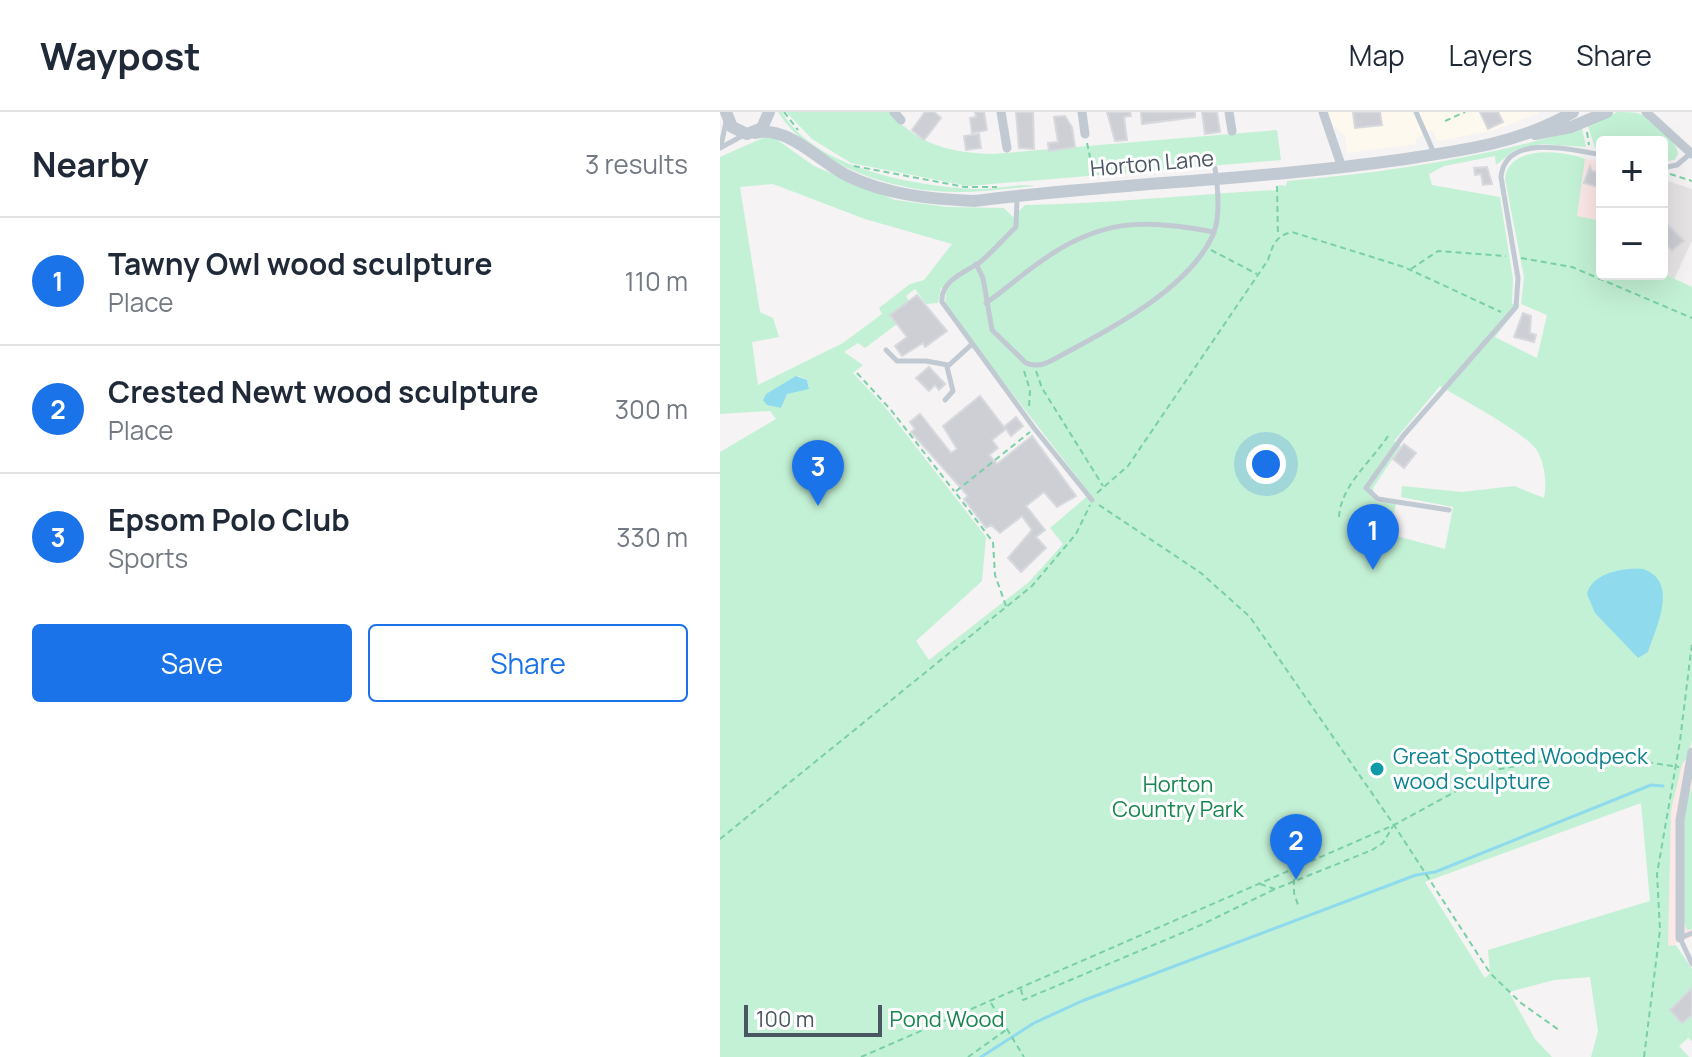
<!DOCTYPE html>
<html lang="en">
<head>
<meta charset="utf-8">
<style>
	:root { --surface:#fff; --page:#f2f2f3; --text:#1f2937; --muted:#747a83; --line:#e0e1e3; --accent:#1a73e8 }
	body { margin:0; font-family:Manrope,sans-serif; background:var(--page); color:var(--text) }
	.controls { position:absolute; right:24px; top:24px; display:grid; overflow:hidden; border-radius:8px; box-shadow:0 8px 32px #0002 }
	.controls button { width:72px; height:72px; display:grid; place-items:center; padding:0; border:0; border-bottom:2px solid var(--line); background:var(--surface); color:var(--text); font:40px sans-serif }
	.scale { position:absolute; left:24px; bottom:20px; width:138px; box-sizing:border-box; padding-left:8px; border:4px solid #4a5661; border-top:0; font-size:22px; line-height:28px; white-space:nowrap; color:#4a5661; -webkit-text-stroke:6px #fff; paint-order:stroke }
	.you { position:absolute; left:546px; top:352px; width:28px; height:28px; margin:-20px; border:6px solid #fff; border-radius:50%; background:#1a73e8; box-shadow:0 0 0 12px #1a73e833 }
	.badge { display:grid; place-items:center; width:52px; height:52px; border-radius:50%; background:var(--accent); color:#fff; font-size:26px; font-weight:700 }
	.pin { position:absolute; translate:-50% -66px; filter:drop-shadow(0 2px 4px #0008) }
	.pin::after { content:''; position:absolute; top:42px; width:28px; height:24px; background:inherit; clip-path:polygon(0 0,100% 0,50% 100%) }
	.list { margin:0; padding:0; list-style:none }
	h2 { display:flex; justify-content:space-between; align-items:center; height:104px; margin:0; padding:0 32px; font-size:34px }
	h2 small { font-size:26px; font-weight:400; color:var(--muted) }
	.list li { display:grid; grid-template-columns:52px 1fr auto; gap:24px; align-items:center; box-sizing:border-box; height:128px; padding:0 32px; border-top:2px solid var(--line) }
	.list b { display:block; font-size:30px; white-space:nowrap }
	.list p { margin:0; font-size:26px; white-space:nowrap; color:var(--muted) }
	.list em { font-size:26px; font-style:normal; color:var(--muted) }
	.actions { display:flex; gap:16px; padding:24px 32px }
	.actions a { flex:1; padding:18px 0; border:2px solid var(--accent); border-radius:8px; text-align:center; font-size:28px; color:var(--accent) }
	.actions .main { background:var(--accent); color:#fff }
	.map { position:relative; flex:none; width:972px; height:945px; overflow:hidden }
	header { display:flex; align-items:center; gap:48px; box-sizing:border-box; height:112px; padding:0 40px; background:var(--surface); border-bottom:2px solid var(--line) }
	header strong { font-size:38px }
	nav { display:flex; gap:44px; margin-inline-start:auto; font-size:28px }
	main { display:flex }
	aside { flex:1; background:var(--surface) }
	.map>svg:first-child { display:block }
	.commercial { fill:#fdf9ef }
	.education { fill:#e6e4e5 }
	.medical { fill:#fce8e6 }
	.green { fill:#c3f1d5; fill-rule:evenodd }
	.water { fill:#90daee }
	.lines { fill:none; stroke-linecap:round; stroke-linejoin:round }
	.stream { stroke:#90daee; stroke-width:3 }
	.building { fill:#cdcfd5; stroke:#d7d9de; stroke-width:2 }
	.path { stroke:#7ad0a6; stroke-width:2; stroke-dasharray:6 4; stroke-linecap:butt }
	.service { stroke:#c1cad2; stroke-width:5 }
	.minor { stroke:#c1cad2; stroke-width:9 }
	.tertiary { stroke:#c1cad2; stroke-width:12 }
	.culture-dot { fill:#0f9aa8; stroke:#fff; stroke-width:3 }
	.labels { text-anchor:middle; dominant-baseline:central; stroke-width:6; stroke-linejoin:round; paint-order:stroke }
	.street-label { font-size:22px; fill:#4a5661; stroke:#fff }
	.culture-label { font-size:22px; fill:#0d838f; stroke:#fff; text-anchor:start }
	.park-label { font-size:22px; fill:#17864f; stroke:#fff }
</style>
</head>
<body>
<header>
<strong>Waypost</strong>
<nav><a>Map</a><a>Layers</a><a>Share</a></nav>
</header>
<main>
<aside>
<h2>Nearby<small>3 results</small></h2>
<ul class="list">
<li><span class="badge">1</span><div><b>Tawny Owl wood sculpture</b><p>Place</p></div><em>110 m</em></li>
<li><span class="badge">2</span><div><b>Crested Newt wood sculpture</b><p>Place</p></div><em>300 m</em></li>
<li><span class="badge">3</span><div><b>Epsom Polo Club</b><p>Sports</p></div><em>330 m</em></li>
</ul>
<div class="actions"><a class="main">Save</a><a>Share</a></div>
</aside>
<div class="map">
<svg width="972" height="945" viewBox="0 0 972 945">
	<rect width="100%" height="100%" fill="#f5f3f3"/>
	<path class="commercial" d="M 608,0 L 818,0 L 819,1 L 775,18 L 718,29 L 712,18 L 697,26 L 695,32 L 627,41 L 625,24 L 611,11 Z"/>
	<path class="education" d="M 942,67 L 972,77 L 972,129 L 954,167 L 942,161 Z"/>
	<g class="medical">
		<path d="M 865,47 L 882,50 L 882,109 L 857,105 Z"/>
		<path d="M 964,643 L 972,645 L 972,825 L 948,835 L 951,699 Z"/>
	</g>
	<g class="green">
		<path d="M 58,0 L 62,0 C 95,57 195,74 255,77 C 274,78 298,71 315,74 C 282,77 249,82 215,79 C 161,75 88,48 58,0 Z"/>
		<path d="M 66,0 L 170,0 C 197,33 232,41 273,42 L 557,18 L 561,48 L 248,74 L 131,51 L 92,27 Z"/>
		<path d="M 897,0 C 903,0 911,0 917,1 C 931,5 957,28 958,42 L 954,48 L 942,50 L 942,30 L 892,30 L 884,26 L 875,36 L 868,14 Z"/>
		<path d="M 862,16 L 866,35 L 822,32 L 795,38 L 776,53 L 775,44 L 724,54 L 709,62 L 712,73 L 780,85 L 793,167 L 792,192 L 800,193 L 775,225 L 817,246 L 827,203 L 801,192 L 804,165 L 785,67 C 788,33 842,38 865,47 L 857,104 L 882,109 L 882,162 L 942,161 L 972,175 L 972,629 L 967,646 L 962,652 L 951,699 L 948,834 L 956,833 L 972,857 L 972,878 L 951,898 L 962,911 L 972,903 L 972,929 L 968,926 L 959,934 L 969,945 L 871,945 L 878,919 L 870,865 L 834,868 L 789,880 L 815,927 L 832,945 L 0,945 L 0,340 L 56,307 L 50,299 L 0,302 L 0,45 L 45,25 L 56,27 L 94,54 L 175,88 L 228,95 L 284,96 L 293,105 L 305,93 C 390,92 474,82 558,78 L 559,73 L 566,74 L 567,69 C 666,61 768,45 862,16 ZM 53,72 L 145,107 L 232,132 L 204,168 L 190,172 L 159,196 L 162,202 L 123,231 L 38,273 L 32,230 L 59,225 L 53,206 L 40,200 L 20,75 ZM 221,175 L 226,180 L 225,194 L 370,382 L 330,416 L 343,432 L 309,470 L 209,548 L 196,529 L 262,469 L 266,425 L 165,295 L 133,261 L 143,253 L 124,240 L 138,231 L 145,236 L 177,212 L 171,203 L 189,189 L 186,184 L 195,177 L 206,192 L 218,191 ZM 79,264 L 87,268 L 89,275 L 67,282 L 61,296 L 46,292 L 44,285 ZM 720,274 C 742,287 803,320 816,337 C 825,350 827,372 824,386 L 794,374 L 742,380 L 682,374 L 681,385 L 733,395 L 725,437 L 669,422 L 676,392 L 656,390 L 653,376 L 681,334 L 674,329 ZM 921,691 L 930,789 L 768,838 L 770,861 L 765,866 L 705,770 Z"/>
		<path d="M 972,674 L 972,817 L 967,818 L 962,807 L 964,700 Z"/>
	</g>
	<g class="water">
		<path d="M 76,264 L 87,268 L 89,277 L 67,282 L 61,296 L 47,293 L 43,288 L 46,282 Z"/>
		<path d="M 923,457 C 959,469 937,514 928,540 L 918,546 L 875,501 L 867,482 C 872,461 903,455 923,457 Z"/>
	</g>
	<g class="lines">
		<path class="stream" d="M 261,945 L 314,911 L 362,889 L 696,763 L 715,760 L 931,673 L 943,674"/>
	</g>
	<g class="building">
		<path d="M 205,0 L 214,0 L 221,6 L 204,28 L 192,18 Z"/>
		<path d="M 255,0 L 264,0 L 267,18 L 252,21 L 250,6 L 256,5 Z"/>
		<path d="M 296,0 L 313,0 L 314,37 L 299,36 Z"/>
		<path d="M 387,0 L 410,0 L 411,4 L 404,5 L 407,28 L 395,29 Z"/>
		<path d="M 421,0 L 475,0 L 475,5 L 422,12 Z"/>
		<path d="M 482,0 L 497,0 L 500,20 L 485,22 Z"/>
		<path d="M 633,0 L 660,0 L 662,13 L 635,16 Z"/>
		<path d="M 760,0 L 778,0 L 783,10 L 768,17 Z"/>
		<path d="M 345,4 L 352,15 L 355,35 L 329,39 L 328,31 L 338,30 L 334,5 Z"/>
		<path d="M 259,22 L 261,36 L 246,38 L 244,24 Z"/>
		<path d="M 870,54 L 872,59 L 882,61 L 882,76 L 864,71 Z"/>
		<path d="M 767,55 L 772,72 L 763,73 L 761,62 L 755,63 L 754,56 Z"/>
		<path d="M 942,107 L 964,129 L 952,138 L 942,131 Z"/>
		<path d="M 197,183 L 227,219 L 205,235 L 203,231 L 182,244 L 175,234 L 187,225 L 170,203 Z"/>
		<path d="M 803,201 L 811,204 L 810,221 L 816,223 L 814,230 L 794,225 Z"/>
		<path d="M 209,255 L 225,272 L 219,278 L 215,273 L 209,279 L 196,266 Z"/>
		<path d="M 260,284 L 284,315 L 296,305 L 303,314 L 291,324 L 286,317 L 272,328 L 278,336 L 269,343 L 277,352 L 312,324 L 356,384 L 337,395 L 324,380 L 306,394 L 325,418 L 316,425 L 326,436 L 301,460 L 288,446 L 312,418 L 302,404 L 280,421 L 271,413 L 266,416 L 244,387 L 248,384 L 191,320 L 195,317 L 190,310 L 200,302 L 231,341 L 237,337 L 223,314 Z"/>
		<path d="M 684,332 L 696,341 L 684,356 L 673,347 Z"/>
		<path d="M 972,876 L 972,903 L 962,911 L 950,898 Z"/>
	</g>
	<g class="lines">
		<g class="path">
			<path d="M 64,0 L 78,18"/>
			<path d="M 725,9 L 745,0"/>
			<path d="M 867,20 L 869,33"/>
			<path d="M 367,31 L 374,64"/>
			<path d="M 134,54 L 245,75 L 277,75"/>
			<path d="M 950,62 L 972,69"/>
			<path d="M 557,74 L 558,124"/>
			<path d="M 491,138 L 537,162"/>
			<path d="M 801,146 L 852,155 L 972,206"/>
			<path d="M 691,157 L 718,139 L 786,144"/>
			<path d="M 304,259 L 310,278 L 309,296"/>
			<path d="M 316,259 L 322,276 L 383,374"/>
			<path d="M 137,261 L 171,298 L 234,379"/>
			<path d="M 377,381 L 408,354 L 548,148 C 553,133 555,124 572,120 L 684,155 L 781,200"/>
			<path d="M 379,393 L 481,461 L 530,505 L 674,713 L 770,861 L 801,891 L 839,918"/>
			<path d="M 619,405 C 621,373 651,350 668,324"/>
			<path d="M 286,494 L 275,463 L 273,430 L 235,380 L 310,320"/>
			<path d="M 0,727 L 312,474 L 356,422 L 370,393"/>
			<path d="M 574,757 L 574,781 L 579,796"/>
			<path d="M 540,772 L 555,777 L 652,738 L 663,731 L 673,714"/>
			<path d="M 301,877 L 303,888 L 481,813 L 555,777"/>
			<path d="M 271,891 L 304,945"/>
			<path d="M 141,945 L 674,713 L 775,658 L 844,645 L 893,645 L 959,655"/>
			<path d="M 248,945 L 286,918"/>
			<path d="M 924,945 L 940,818 L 937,762 L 960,629 L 972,531"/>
		</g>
		<g class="service">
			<path d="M 696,0 L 714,41"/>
			<path d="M 1,34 L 6,10"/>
			<path d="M 0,36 L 22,24"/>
			<path d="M 942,56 L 957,53 L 971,41"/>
			<path d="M 297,86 L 296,115 C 284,126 272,141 259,151 C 245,160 220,169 222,190 L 314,316 L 372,388"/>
			<path d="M 256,152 L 263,166 L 272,218 L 306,251 C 322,258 337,245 351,238 C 398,213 470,174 493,123 C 501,104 498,76 495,56"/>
			<path d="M 266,191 C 285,178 301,163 320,150 C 379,107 424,106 494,120"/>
			<path d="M 166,238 L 177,249 L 206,249 L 228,253"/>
			<path d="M 225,288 L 233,279 L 227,255 L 251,233"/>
			<path d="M 729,398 L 658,387 L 646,376 L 683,324 L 796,195 L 798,166 L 781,65 C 785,20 854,38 882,43"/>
			<path d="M 972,821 L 960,826 L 972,852"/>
		</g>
		<g class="minor">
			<path d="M 174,0 L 181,8"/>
			<path d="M 281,0 L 287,36"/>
			<path d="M 362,0 L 365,22"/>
			<path d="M 509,0 L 512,19"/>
			<path d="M 603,0 L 622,56"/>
			<path d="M 926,0 L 972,42"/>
			<path d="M 960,826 L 960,708 L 972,640"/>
		</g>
		<g class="tertiary">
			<path d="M 6,0 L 12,15 L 27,22 L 42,16 L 49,0"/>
			<path d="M 35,21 C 67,12 101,51 128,64 C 167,83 211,87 254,89 C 395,71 537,68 678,48 C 738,39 799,32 853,0"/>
			<path d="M 815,22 L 851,15 L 887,0"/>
		</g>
	</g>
	<circle class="culture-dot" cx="657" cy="657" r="8"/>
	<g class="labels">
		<g class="street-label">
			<text transform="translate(432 51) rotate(-5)">Horton Lane</text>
		</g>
		<g class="culture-label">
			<text x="673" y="644">Great Spotted Woodpeck<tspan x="673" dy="25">wood sculpture</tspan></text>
		</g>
		<g class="park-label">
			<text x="458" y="672">Horton<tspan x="458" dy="25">Country Park</tspan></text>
			<text x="227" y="907">Pond Wood</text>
		</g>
	</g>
</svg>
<div class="controls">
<button>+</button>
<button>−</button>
</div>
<div class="scale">100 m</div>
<div class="you"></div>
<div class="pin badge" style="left:653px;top:458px">1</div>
<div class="pin badge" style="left:576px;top:768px">2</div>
<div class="pin badge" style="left:98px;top:394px">3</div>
</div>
</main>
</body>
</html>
